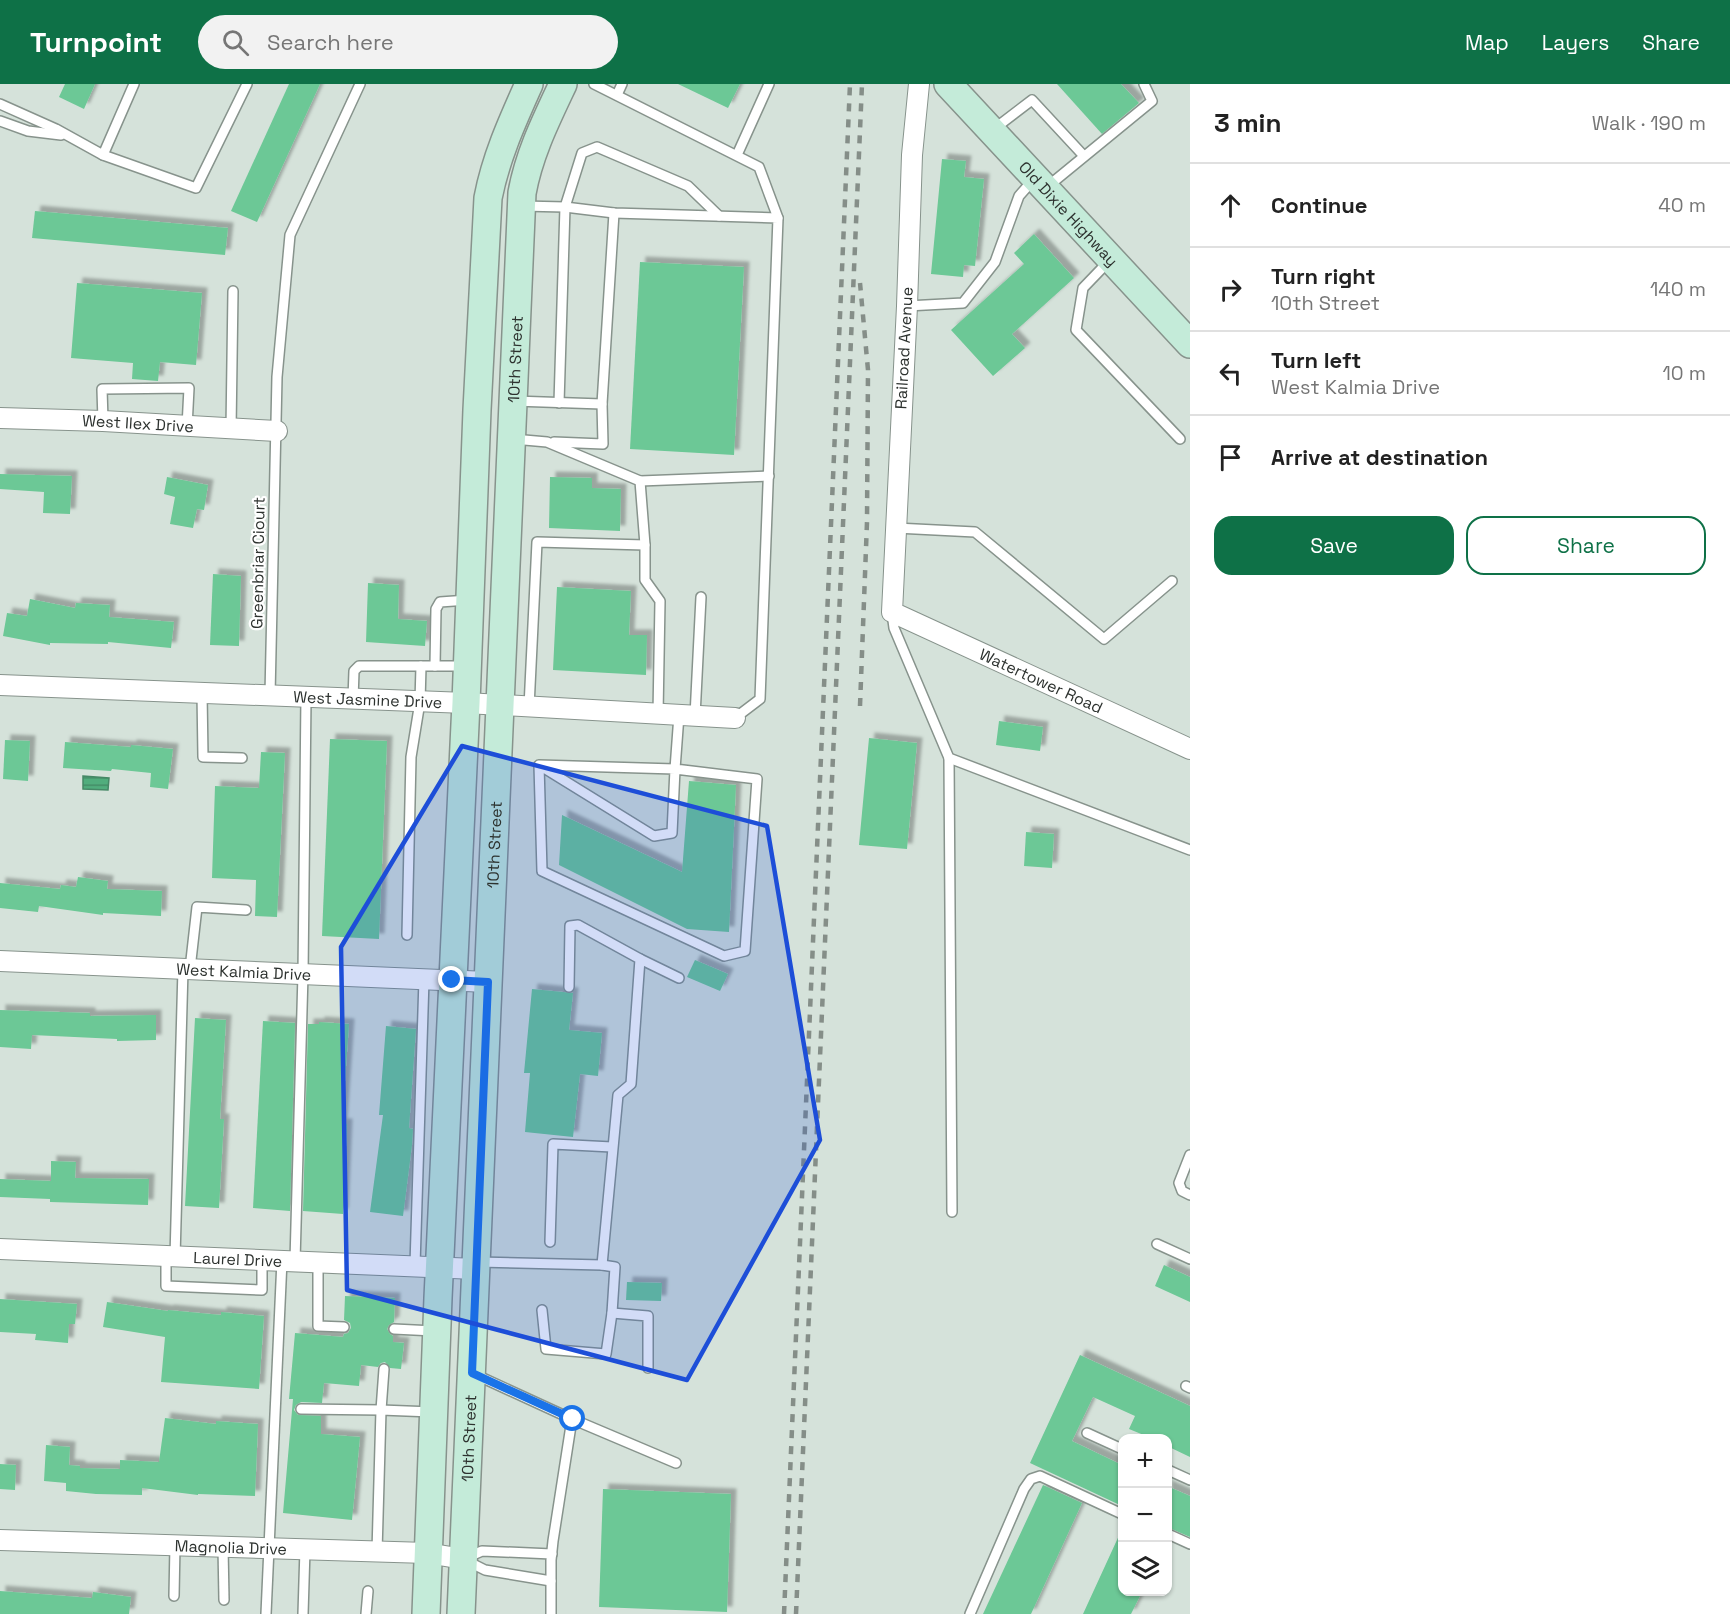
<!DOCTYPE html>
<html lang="en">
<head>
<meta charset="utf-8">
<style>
	:root { --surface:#fff; --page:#f2f2f2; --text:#222; --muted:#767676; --line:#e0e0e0; --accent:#0e7147 }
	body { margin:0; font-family:"Space Grotesk",sans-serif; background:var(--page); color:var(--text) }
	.controls { position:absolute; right:18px; bottom:18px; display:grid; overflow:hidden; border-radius:12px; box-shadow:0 2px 4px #0004 }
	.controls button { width:54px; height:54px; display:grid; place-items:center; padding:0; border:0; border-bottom:2px solid var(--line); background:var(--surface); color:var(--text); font:30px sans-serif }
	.stop { position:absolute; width:18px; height:18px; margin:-14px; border:4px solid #1a73e8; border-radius:50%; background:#fff }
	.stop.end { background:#1a73e8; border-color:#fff; box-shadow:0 2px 6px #0008 }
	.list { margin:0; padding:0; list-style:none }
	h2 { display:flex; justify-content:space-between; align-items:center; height:78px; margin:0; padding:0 24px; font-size:26px }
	h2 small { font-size:20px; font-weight:400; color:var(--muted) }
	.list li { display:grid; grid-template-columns:39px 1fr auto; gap:18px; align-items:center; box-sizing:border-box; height:84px; padding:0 24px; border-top:2px solid var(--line) }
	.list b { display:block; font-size:22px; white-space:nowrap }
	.list p { margin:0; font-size:20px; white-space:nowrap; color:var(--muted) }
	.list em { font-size:20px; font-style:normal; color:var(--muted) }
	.actions { display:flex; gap:12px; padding:18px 24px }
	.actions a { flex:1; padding:14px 0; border:2px solid var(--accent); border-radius:18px; text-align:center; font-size:21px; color:var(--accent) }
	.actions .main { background:var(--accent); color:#fff }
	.icon { flex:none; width:33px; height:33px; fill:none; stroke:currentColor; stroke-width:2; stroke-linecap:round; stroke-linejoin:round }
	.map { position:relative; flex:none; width:1190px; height:1530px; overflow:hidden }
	header { display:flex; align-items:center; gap:36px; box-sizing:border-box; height:84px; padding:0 30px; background:var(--accent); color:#fff }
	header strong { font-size:28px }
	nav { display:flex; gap:33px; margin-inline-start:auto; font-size:21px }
	.search { width:420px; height:54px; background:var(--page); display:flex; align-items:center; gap:15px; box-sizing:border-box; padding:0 21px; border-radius:33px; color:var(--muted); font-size:22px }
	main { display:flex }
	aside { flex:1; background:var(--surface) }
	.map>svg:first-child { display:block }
	.water { fill:url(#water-rules); stroke:#468866; stroke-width:1.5 }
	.building { fill:#6cc896; filter:url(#shadow) }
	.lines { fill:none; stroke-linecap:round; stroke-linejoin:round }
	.lane-casing { stroke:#87938c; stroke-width:12 }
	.street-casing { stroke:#87938c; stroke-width:22 }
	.secondary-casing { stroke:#87938c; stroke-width:30 }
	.lane { stroke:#fff; stroke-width:9 }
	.street { stroke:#fff; stroke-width:20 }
	.secondary { stroke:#c4ebd9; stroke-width:27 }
	.rail { stroke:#858e88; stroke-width:4.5; stroke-dasharray:8 8; stroke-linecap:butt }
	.route { stroke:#1a73e8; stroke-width:8 }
	.marked { fill:#1d4ed8; fill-opacity:0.2; stroke:#1d4ed8; stroke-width:4.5; stroke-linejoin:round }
	.labels { text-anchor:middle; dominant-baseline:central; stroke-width:4.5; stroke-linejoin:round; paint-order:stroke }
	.street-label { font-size:16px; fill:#2d322f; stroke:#fff }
</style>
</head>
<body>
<header>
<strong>Turnpoint</strong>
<div class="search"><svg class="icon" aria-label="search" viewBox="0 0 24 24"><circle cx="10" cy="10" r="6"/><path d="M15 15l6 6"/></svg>Search here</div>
<nav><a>Map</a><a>Layers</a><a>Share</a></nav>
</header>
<main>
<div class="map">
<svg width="1190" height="1530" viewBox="0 0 1190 1530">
	<defs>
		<pattern id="water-rules" width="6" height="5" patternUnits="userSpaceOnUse" patternTransform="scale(1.5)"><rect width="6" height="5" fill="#51ad7d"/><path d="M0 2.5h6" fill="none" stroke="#448d67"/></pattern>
		<filter id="shadow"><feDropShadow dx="5.5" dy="-5.5" stdDeviation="1.5" flood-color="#0004"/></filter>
	</defs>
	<rect width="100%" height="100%" fill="#d5e2da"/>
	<path class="water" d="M 83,692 L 109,694 L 108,706 L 83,705 Z"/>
	<g class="building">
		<path d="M 65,0 L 95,0 L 84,25 L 59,13 Z"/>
		<path d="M 289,0 L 320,0 L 257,138 L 231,127 Z"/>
		<path d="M 678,0 L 740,0 L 728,24 Z"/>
		<path d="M 1057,0 L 1121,0 L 1139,19 L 1102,50 Z"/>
		<path d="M 942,75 L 966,77 L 964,93 L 984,95 L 975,182 L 964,181 L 963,193 L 931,190 Z"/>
		<path d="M 35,127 L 228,144 L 225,171 L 32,154 Z"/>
		<path d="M 1034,150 L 1074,194 L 1012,250 L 1025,264 L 993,292 L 951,246 L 1024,180 L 1014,169 Z"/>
		<path d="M 640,178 L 744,183 L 734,371 L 630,365 Z"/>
		<path d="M 77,199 L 202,209 L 196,281 L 160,278 L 158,297 L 132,295 L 133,279 L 71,274 Z"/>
		<path d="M 0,390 L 72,392 L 70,430 L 43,429 L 44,408 L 0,405 Z"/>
		<path d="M 167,393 L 208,401 L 204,426 L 197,425 L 193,444 L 170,440 L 175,413 L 164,410 Z"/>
		<path d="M 550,393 L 592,394 L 592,404 L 621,405 L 620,447 L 549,444 Z"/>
		<path d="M 213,490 L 241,492 L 239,562 L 210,561 Z"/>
		<path d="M 368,499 L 399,501 L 398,535 L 427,537 L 425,562 L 366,558 Z"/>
		<path d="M 557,503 L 631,507 L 629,551 L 647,551 L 646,591 L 553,586 Z"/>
		<path d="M 30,515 L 75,524 L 76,519 L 110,521 L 109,533 L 174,538 L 171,564 L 108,558 L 108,560 L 50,559 L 50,561 L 3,552 L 7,529 L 27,532 Z"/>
		<path d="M 999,637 L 1043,643 L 1040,667 L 996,661 Z"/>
		<path d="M 869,654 L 917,659 L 907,765 L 859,761 Z"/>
		<path d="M 330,655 L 387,657 L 379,855 L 322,852 Z"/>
		<path d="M 5,656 L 30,657 L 28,697 L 3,695 Z"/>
		<path d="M 65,658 L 131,663 L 131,661 L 173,665 L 168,705 L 150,703 L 151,689 L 112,685 L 111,687 L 63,684 Z"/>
		<path d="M 261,668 L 285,669 L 277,833 L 255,832 L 256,796 L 212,794 L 215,702 L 259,704 Z"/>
		<path d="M 689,697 L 736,701 L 729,848 L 687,845 L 559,781 L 562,731 L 682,788 Z"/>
		<path d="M 1026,748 L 1054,750 L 1052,784 L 1024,782 Z"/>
		<path d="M 78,793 L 108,797 L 107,805 L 162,807 L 161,832 L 103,829 L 103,831 L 39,822 L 38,828 L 0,824 L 0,799 L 60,805 L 61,801 L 76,803 Z"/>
		<path d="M 695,876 L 728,890 L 720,907 L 687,893 Z"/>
		<path d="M 532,905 L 573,909 L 569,946 L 602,949 L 598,992 L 580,990 L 573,1053 L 525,1048 L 530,989 L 524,989 Z"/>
		<path d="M 0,926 L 90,929 L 90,932 L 156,931 L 156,956 L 117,957 L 117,955 L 32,951 L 31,965 L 0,963 Z"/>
		<path d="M 195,934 L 226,936 L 220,1035 L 224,1035 L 219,1124 L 185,1122 Z"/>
		<path d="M 263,937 L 295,939 L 290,1127 L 253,1124 Z"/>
		<path d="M 319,938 L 349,940 L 342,1040 L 347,1040 L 343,1130 L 303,1127 L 308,940 L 319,940 Z"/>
		<path d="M 386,942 L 416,945 L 409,1044 L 413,1045 L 412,1061 L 403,1132 L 370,1128 L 383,1031 L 379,1031 Z"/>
		<path d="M 51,1077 L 76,1078 L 75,1094 L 149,1095 L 148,1121 L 50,1118 L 50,1115 L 0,1113 L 0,1095 L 51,1097 Z"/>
		<path d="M 1164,1181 L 1190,1193 L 1190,1218 L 1155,1202 Z"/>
		<path d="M 627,1198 L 662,1199 L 661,1217 L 626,1216 Z"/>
		<path d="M 345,1212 L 395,1214 L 394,1238 L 389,1241 L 387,1245 L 390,1250 L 393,1252 L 393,1258 L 404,1259 L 401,1285 L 390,1284 L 385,1278 L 381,1279 L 378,1283 L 361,1281 L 359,1302 L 324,1299 L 322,1319 L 301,1318 L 296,1321 L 294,1326 L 298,1331 L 321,1332 L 321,1350 L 360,1353 L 352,1436 L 283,1429 L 293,1315 L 289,1315 L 295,1249 L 343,1253 L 344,1250 L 348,1249 L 351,1244 L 350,1239 L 344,1236 Z"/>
		<path d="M 0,1215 L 77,1220 L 75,1240 L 69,1240 L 68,1259 L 35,1256 L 36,1250 L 0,1248 Z"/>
		<path d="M 107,1218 L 168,1227 L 168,1226 L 221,1231 L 221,1228 L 264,1232 L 259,1305 L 161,1298 L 165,1253 L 103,1243 Z"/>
		<path d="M 1080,1271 L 1190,1322 L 1190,1373 L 1167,1362 L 1167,1354 L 1151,1354 L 1129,1345 L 1135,1332 L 1093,1313 L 1072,1357 L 1122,1381 L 1122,1422 L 1030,1379 Z"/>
		<path d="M 165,1334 L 216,1340 L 216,1337 L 258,1340 L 255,1412 L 198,1410 L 198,1411 L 142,1404 L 142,1411 L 96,1410 L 66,1407 L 66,1399 L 44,1397 L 46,1361 L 70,1363 L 69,1381 L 80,1382 L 80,1384 L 120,1385 L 120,1376 L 159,1378 Z"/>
		<path d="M 0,1380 L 16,1381 L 15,1406 L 0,1405 Z"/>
		<path d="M 1043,1401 L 1082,1419 L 1031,1530 L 983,1530 Z"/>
		<path d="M 1167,1402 L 1190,1412 L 1190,1453 L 1167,1443 Z"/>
		<path d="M 603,1405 L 731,1410 L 727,1528 L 599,1523 Z"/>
		<path d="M 1122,1445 L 1122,1508 L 1142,1508 L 1131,1530 L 1083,1530 Z"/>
		<path d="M 0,1507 L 92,1514 L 93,1508 L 131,1513 L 129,1530 L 0,1530 Z"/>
	</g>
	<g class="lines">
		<g class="lane-casing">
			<g id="lane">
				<path d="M 594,0 L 759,83 L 778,134"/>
				<path d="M 617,11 L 622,0"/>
				<path d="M 0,20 L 56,45 L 103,71 L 196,104 L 247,0"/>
				<path d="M 0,37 L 28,47 L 61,51"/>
				<path d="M 994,45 L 1032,16 L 1083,71"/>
				<path d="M 103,71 L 134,0"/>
				<path d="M 737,71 L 769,0"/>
				<path d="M 1047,103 L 1152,17 L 1144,0"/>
				<path d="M 522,122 L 565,123 L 614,129 L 778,134 L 760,615 L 735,634"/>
				<path d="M 1109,177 L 1083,204 L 1076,246 L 1180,355"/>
				<path d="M 907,222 L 963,219 L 995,178 L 1019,112 L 1034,95"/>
				<path d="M 514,317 L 602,320"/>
				<path d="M 559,319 L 565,123 L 582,69 L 597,63 L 688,102 L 719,132"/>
				<path d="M 103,337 L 102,305 L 189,304 L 187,343"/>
				<path d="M 231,345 L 233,207"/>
				<path d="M 513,355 L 547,358 L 640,397 L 645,461 L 645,496 L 660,517 L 658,630"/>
				<path d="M 554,358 L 603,360 L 602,320 L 614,129"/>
				<path d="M 640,397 L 769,392"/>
				<path d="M 896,444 L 975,448 L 1104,555 L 1172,497"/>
				<path d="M 892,529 L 894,544 L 949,674 L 1190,766"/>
				<path d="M 435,582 L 436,525 L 440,518 L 468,516"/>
				<path d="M 202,609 L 203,673 L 242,674"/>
				<path d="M 270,611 L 277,293 L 290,151 L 360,0"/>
				<path d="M 353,615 L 354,587 L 359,582 L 466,582"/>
				<path d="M 529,623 L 537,458 L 645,461"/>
				<path d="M 695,632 L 701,513"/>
				<path d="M 949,674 L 952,1128"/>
				<path d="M 539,681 L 654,752 L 672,749 L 675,685 L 757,695 L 745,867 L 724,872 L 542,787 L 539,681 L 675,685 L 679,631"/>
				<path d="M 407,851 L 411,673 L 420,618 L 421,582"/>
				<path d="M 640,875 L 679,894"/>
				<path d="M 190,885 L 197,823 L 246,826"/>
				<path d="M 1190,1071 L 1179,1099 L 1182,1107 L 1190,1111"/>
				<path d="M 550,1158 L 553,1060 L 612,1063"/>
				<path d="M 1157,1160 L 1190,1175"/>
				<path d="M 166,1172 L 166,1202 L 262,1206 L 262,1176"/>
				<path d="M 175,1173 L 183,885"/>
				<path d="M 295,1177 L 303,890 L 306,613"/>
				<path d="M 318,1178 L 318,1242 L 344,1243"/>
				<path d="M 478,1178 L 602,1181 L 618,1011 L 631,1000 L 640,875 L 578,841 L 570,842 L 569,903"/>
				<path d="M 415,1181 L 424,895"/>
				<path d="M 542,1226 L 546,1265 L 606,1270 L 612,1229 L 615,1183 L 602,1181"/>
				<path d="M 612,1229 L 648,1232 L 648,1284"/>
				<path d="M 394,1245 L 434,1247"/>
				<path d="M 474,1290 L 572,1335"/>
				<path d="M 1186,1302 L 1190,1304"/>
				<path d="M 301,1325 L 381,1326 L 384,1285"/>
				<path d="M 1087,1349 L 1122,1365"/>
				<path d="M 1168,1386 L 1190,1396"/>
				<path d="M 1168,1450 L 1190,1460"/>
				<path d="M 223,1463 L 224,1516"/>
				<path d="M 377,1468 L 381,1326 L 432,1328"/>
				<path d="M 468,1473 L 482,1467 L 552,1470"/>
				<path d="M 467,1477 L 485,1486 L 551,1497"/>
				<path d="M 174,1512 L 175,1461"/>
				<path d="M 266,1530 L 282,1176"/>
				<path d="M 303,1530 L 305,1465"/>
				<path d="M 366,1530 L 368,1507"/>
				<path d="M 551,1530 L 551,1476 L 553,1457 L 572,1335 L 676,1379"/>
				<path d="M 970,1530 L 1024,1405 L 1031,1395 L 1040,1392 L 1122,1430"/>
			</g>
		</g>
		<g class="street-casing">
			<g id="street">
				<path id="s1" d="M 919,0 L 912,71 L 907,222 L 892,528 L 1190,665"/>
				<path id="s2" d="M 0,334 L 103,337 L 277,347"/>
				<path id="s3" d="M 0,601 L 466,619 L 735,634"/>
				<path id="s4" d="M 0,877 L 488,898"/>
				<path id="s5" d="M 0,1165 L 476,1185"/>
				<path id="s6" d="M 0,1456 L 427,1469 L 463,1475"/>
			</g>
		</g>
		<g class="secondary-casing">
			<g id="secondary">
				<path id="s7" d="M 948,0 L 1190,260"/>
				<path d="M 426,1530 L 438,1214 L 466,619 L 477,326 L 488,114 C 496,73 512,38 529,0"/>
				<path id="s8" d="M 461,1530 L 522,109 C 529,70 546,36 563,0"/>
			</g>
		</g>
		<use href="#lane" class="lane"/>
		<use href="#street" class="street"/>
		<use href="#secondary" class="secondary"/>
		<g class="rail">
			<path d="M 860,622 L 867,438 L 868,286 L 860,199"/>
			<path d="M 784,1530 L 850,0"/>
			<path d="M 796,1530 L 862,0"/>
		</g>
	</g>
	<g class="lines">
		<path class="route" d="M 452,896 L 488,898 L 472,1289 L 573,1335"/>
	</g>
	<path class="marked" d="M 462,662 L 767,742 L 820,1056 L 687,1296 L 347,1206 L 341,863 Z"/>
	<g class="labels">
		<g class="street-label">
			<text stroke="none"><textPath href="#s7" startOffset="177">Old Dixie Highway</textPath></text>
			<text transform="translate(904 264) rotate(-87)">Railroad Avenue</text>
			<text stroke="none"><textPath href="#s8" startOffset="1256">10th Street</textPath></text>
			<text stroke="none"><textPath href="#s2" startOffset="138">West Ilex Drive</textPath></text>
			<text transform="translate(258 479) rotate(-89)">Greenbriar Ciourt</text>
			<text stroke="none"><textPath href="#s1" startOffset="693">Watertower Road</textPath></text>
			<text stroke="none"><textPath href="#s3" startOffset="368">West Jasmine Drive</textPath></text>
			<text stroke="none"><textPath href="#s8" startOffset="770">10th Street</textPath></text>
			<text stroke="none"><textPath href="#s4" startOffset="244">West Kalmia Drive</textPath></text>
			<text stroke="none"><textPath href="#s5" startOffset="238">Laurel Drive</textPath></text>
			<text stroke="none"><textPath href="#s8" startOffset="176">10th Street</textPath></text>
			<text stroke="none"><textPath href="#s6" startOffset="231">Magnolia Drive</textPath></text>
		</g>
	</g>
</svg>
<div class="controls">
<button>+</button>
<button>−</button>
<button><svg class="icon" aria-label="layers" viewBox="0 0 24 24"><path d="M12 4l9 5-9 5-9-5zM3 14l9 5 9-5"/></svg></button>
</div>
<div class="stop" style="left:573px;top:1335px"></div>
<div class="stop end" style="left:452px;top:896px"></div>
</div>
<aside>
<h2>3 min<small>Walk · 190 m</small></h2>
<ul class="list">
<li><svg class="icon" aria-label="ahead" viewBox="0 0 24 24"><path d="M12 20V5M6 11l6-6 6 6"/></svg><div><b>Continue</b></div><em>40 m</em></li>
<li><svg class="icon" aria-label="right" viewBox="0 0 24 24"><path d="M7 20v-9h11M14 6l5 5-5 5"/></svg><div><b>Turn right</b><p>10th Street</p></div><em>140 m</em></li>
<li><svg class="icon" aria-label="left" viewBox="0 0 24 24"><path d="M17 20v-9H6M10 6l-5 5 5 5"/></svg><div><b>Turn left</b><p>West Kalmia Drive</p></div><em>10 m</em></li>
<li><svg class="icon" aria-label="arrive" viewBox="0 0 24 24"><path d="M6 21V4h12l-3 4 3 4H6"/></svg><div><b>Arrive at destination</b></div></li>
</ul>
<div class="actions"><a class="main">Save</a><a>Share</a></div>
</aside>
</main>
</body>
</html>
